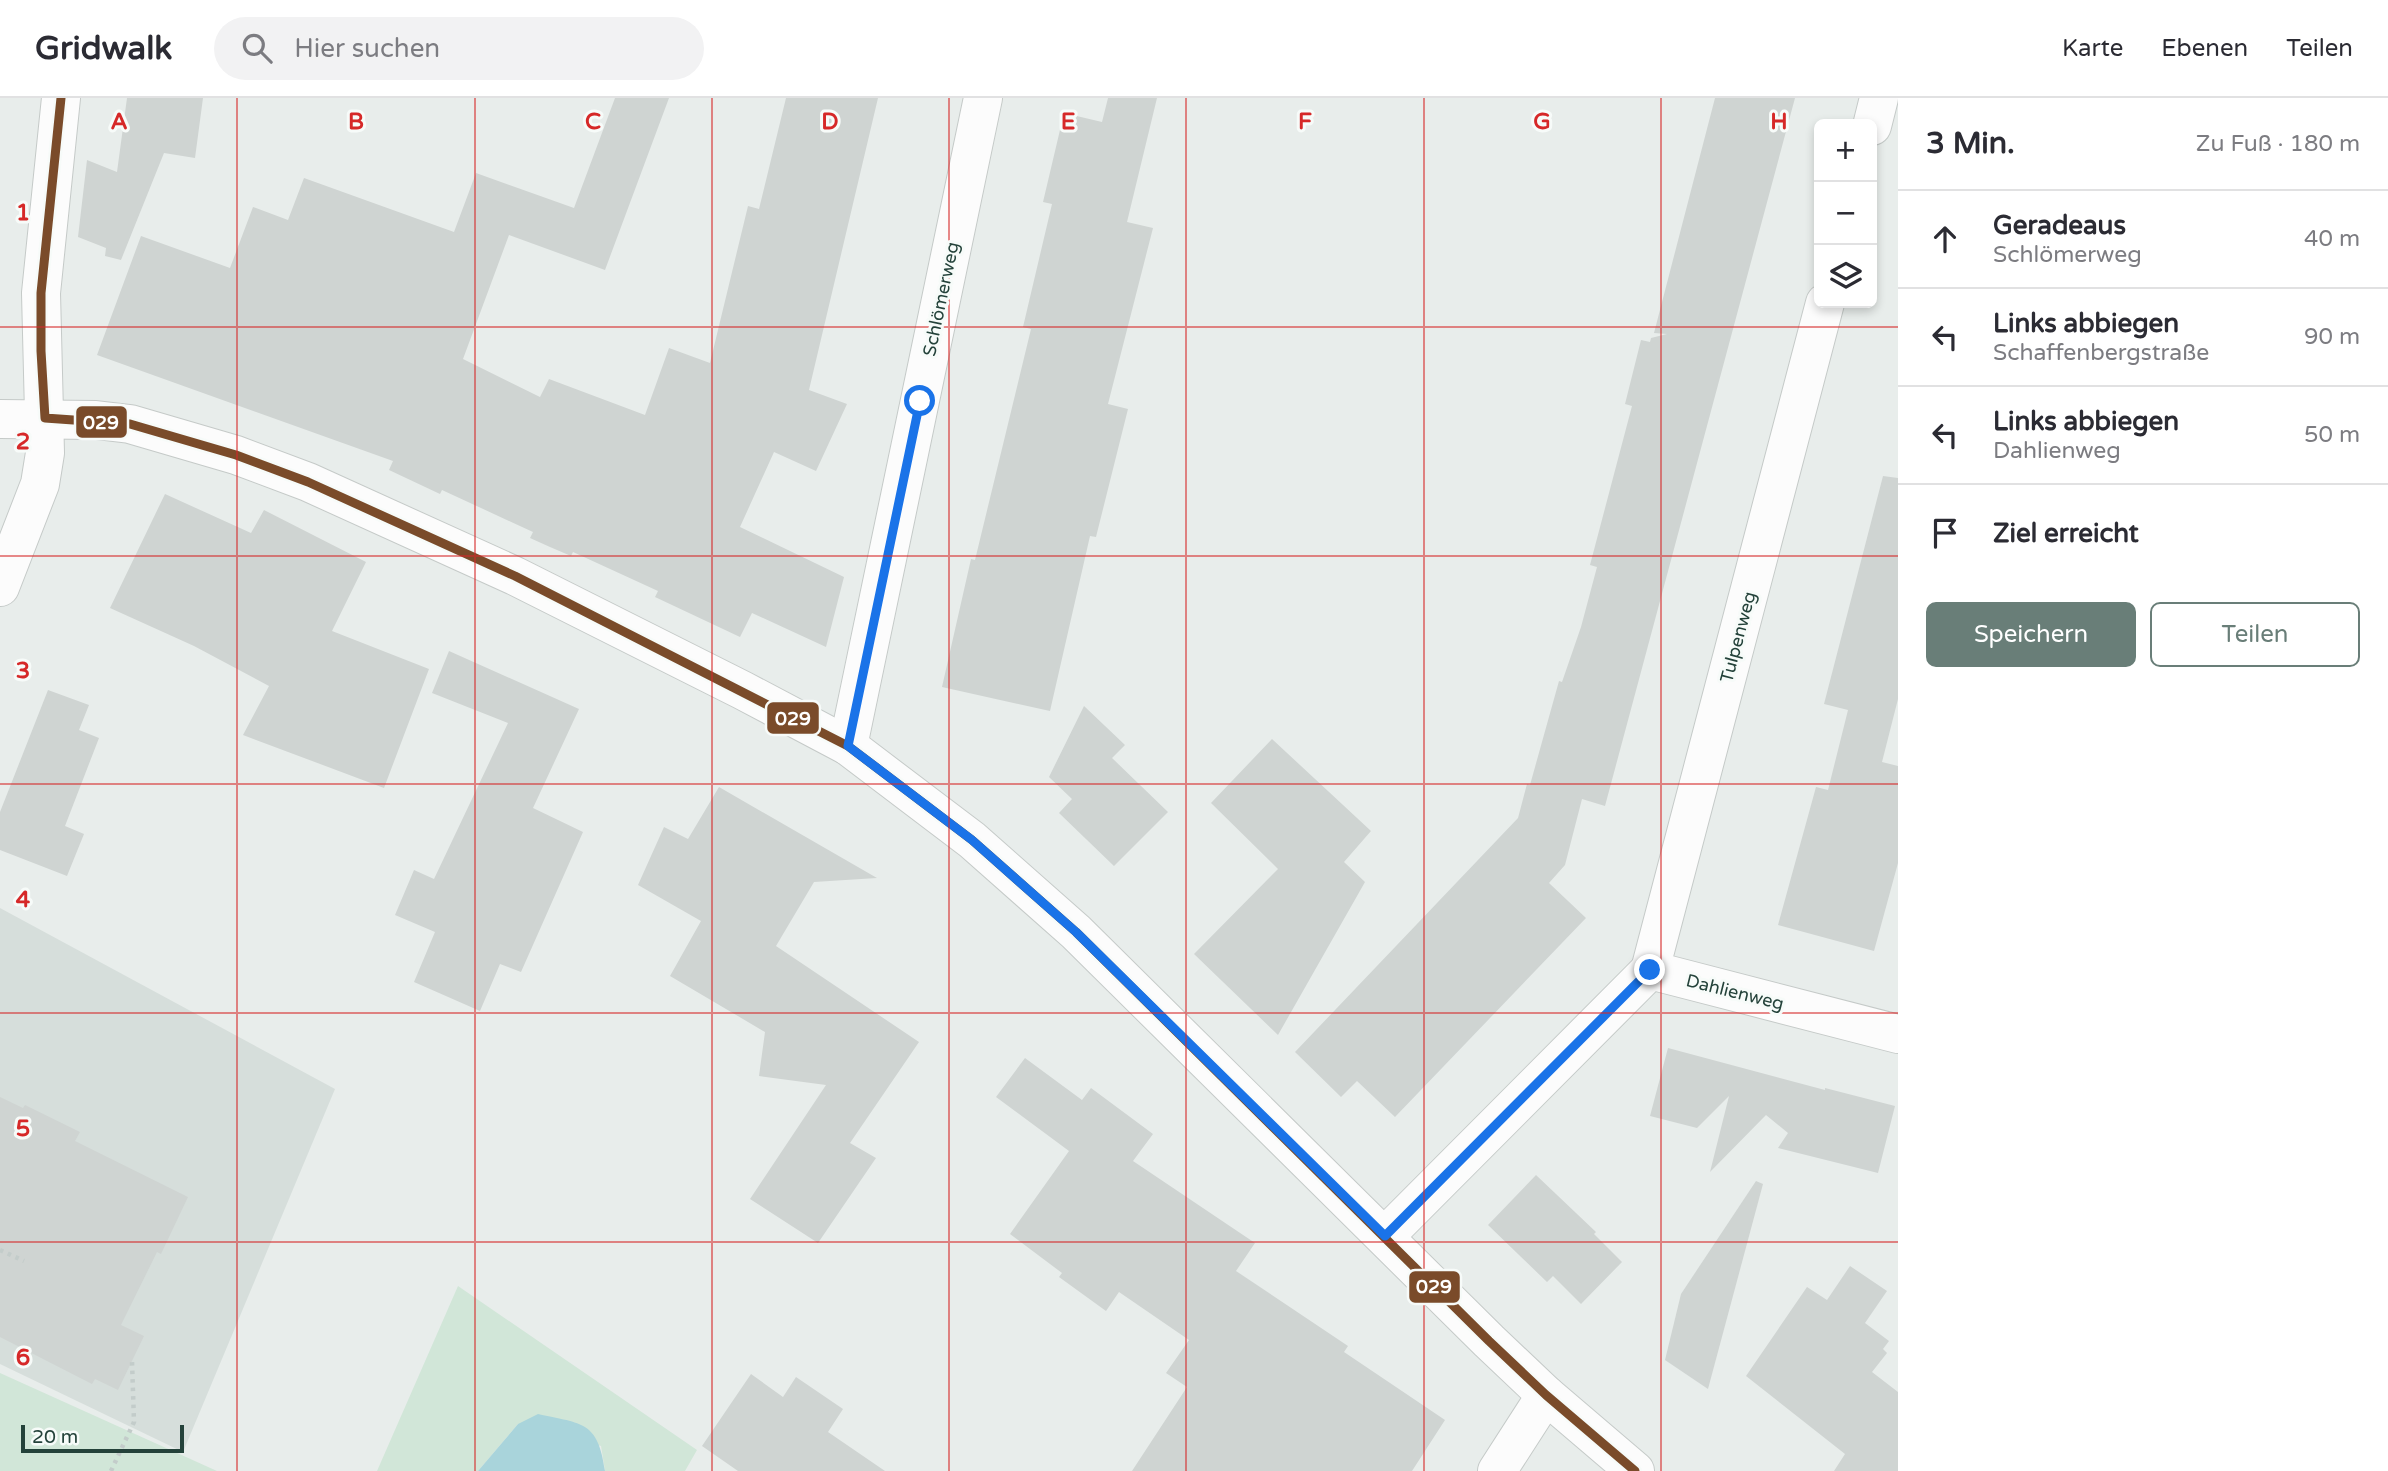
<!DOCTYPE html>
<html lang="de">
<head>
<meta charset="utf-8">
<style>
	:root { --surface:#fff; --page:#f2f2f3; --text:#2b2b33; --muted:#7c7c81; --line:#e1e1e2; --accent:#697e78 }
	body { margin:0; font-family:"Varela Round",sans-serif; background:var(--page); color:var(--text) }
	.controls { position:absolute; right:21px; top:21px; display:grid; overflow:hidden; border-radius:10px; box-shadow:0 4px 10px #0003 }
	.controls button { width:63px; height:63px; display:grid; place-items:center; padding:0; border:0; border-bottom:2px solid var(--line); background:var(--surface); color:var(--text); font:35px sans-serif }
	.scale { position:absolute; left:21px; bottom:18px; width:163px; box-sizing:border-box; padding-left:7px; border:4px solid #24423a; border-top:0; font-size:19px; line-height:24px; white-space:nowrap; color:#24423a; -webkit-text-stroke:5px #f7fbf9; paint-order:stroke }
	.stop { position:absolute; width:21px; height:21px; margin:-16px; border:5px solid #1a73e8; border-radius:50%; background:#fff }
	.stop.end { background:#1a73e8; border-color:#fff; box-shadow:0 2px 7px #0008 }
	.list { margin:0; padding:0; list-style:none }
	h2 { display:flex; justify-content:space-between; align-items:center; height:91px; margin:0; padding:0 28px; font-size:30px }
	h2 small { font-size:23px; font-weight:400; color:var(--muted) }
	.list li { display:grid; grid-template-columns:46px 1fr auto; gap:21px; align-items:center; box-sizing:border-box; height:98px; padding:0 28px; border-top:2px solid var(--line) }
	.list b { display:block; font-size:26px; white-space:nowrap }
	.list p { margin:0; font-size:23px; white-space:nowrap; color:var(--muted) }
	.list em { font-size:23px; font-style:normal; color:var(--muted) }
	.actions { display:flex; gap:14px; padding:21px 28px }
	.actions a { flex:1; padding:16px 0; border:2px solid var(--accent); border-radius:10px; text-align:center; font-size:24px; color:var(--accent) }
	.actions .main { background:var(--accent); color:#fff }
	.icon { flex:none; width:38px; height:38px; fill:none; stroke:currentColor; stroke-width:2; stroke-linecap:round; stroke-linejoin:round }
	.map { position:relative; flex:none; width:1898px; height:1373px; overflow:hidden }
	header { display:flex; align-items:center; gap:42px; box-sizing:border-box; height:98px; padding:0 35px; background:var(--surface); border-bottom:2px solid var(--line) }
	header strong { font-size:33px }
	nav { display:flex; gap:38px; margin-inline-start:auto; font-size:24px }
	.search { width:490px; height:63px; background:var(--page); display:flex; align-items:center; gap:18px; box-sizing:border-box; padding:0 24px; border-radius:38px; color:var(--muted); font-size:26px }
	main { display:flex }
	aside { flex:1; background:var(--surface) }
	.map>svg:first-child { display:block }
	.built { fill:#d6dedb }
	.green { fill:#d1e6d8 }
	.water { fill:#a9d4db }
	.building { fill:#cfd4d2 }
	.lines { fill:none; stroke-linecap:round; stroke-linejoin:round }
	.minor-casing { stroke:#c5cac8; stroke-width:40 }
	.path { stroke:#c3ccca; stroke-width:4.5; stroke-dasharray:3.5 5; stroke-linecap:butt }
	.minor { stroke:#fcfcfc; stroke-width:38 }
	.bus-1-casing { stroke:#f7fbf9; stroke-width:14 }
	.bus-1 { stroke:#7a4b2a; stroke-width:9 }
	.route { stroke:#1a73e8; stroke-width:9 }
	.grid { fill:none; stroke:#d62828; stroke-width:2; stroke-opacity:0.55 }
	.labels { text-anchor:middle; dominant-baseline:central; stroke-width:6; stroke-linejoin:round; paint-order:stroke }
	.street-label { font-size:18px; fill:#24423a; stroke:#f7fbf9 }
	.grid-label { font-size:23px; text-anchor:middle; font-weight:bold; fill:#d62828; stroke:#f7fbf9; stroke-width:6; stroke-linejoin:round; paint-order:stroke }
	.line-badge { stroke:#f7fbf9; stroke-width:2.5 }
	.badge-label { font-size:19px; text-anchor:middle; font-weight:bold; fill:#fff }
</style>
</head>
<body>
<header>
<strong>Gridwalk</strong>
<div class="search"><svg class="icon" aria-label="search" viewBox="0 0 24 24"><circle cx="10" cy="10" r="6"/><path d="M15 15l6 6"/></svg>Hier suchen</div>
<nav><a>Karte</a><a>Ebenen</a><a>Teilen</a></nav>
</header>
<main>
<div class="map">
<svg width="1898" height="1373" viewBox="0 0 1898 1373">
	<rect width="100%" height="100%" fill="#e8edeb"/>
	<path class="built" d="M 0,810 L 335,991 L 183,1354 L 0,1266 Z"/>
	<g class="green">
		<path d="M 458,1188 L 697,1352 L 685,1373 L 605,1373 L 601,1348 L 518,1326 L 478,1373 L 377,1373 Z"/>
		<path d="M 0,1275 L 217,1373 L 0,1373 Z"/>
	</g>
	<path class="water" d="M 538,1316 C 583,1326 598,1323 605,1373 L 478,1373 L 518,1326 Z"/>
	<g class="building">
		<path d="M 127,0 L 203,0 L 195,60 L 164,55 L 121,162 L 105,158 L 106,150 L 78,139 L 87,62 L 117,74 Z"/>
		<path d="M 615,0 L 669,0 L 605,172 L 509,137 L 463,261 L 540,299 L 549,281 L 645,317 L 669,250 L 710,265 L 748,108 L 759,111 L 786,0 L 878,0 L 809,292 L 847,306 L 816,373 L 774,354 L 740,429 L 844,479 L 826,549 L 752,515 L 740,539 L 655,499 L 658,493 L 573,454 L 571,458 L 550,449 L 530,440 L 533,434 L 442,392 L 440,396 L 389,372 L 393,363 L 97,257 L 141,138 L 230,170 L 253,109 L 288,122 L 304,80 L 454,134 L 476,75 L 574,110 Z"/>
		<path d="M 1108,0 L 1157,0 L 1127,124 L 1153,130 L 1108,306 L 1128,311 L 1096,439 L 1090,438 L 1050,613 L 942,589 L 971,461 L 975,462 L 1031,231 L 1023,229 L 1052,106 L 1043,104 L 1064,15 L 1102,24 Z"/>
		<path d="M 1715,0 L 1795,0 L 1605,708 L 1582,701 L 1565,767 L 1549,785 L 1586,820 L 1395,1019 L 1357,983 L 1341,999 L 1295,954 L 1518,720 L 1527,686 L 1530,687 L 1559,583 L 1562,584 L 1581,529 L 1597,469 L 1590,467 L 1632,308 L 1625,306 L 1641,242 L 1650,244 L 1651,240 L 1667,236 L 1654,235 Z"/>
		<path d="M 1883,378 L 1898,380 L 1898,601 L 1882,664 L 1898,668 L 1898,765 L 1874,853 L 1778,827 L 1816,689 L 1828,692 L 1848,612 L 1824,606 Z"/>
		<path d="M 165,396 L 251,435 L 264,412 L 366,464 L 332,533 L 429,571 L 384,690 L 243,637 L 269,588 L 194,548 L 110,510 Z"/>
		<path d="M 449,553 L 579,611 L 533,710 L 583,734 L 521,874 L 500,866 L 480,913 L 414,884 L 435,834 L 395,817 L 414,772 L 434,781 L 508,625 L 432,595 Z"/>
		<path d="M 48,592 L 89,607 L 79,632 L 99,640 L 65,728 L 84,736 L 67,778 L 0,752 L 0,714 Z"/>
		<path d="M 1084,608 L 1125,647 L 1112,660 L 1168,714 L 1114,768 L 1059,715 L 1072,701 L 1049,679 Z"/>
		<path d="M 1272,641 L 1371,733 L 1344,764 L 1365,784 L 1278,937 L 1194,856 L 1278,771 L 1211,705 Z"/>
		<path d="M 719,689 L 877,780 L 814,784 L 776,848 L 919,944 L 850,1045 L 876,1060 L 818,1145 L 750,1101 L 826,987 L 759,978 L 765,934 L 670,878 L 701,823 L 638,787 L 664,729 L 688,741 Z"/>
		<path d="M 1668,950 L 1825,992 L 1825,990 L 1895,1008 L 1878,1075 L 1778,1050 L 1788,1035 L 1766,1017 L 1710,1074 L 1729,998 L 1697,1030 L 1650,1018 Z"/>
		<path d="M 1025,960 L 1082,1002 L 1091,990 L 1153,1036 L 1133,1063 L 1255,1145 L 1236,1173 L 1348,1248 L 1344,1254 L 1445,1322 L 1412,1373 L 1132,1373 L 1187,1289 L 1166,1275 L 1189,1242 L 1119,1194 L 1106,1213 L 1059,1179 L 1062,1175 L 1010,1136 L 1069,1053 L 996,999 Z"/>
		<path d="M 0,999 L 23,1010 L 25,1007 L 80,1034 L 75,1043 L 188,1099 L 161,1156 L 157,1154 L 121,1227 L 144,1238 L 118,1292 L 95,1281 L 92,1286 L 0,1239 Z"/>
		<path d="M 1536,1077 L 1596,1134 L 1594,1136 L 1622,1164 L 1581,1206 L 1553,1178 L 1547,1184 L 1488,1127 Z"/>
		<path d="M 1756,1083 L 1763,1086 L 1708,1291 L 1665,1262 L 1681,1196 Z"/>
		<path d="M 1850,1168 L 1887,1193 L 1865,1225 L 1889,1243 L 1883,1251 L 1887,1255 L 1872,1274 L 1898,1294 L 1898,1373 L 1834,1373 L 1845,1356 L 1746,1278 L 1807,1189 L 1827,1202 Z"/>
		<path d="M 751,1276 L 783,1299 L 796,1279 L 843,1311 L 828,1334 L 885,1373 L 738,1373 L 702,1348 Z"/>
	</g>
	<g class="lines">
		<g class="minor-casing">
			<g id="minor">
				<path d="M 1872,28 L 1879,0"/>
				<path d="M 0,321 L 96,322 L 130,326 L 236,357 L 308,384 L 515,478 L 742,592 L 848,648 L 972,742 L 1076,834 L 1489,1243 L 1546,1297 L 1635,1373"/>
				<path d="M 0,489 L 40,386 L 45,355 L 41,195 L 61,0"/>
				<path d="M 848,648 L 983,0"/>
				<path d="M 1650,872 L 1825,205"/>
				<path d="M 1385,1138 L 1650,872 L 1898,936"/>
				<path d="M 1497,1373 L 1546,1297"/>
			</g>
		</g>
		<g class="path">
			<path d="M 0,1152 L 24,1163"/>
			<path d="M 111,1373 L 134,1324 L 132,1263"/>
		</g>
		<use href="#minor" class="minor"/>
		<g class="bus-1-casing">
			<path id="bus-1" d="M 61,0 L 41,195 L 41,253 L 45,320 L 130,326 L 236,357 L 308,384 L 515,478 L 848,648 L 972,742 L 1076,834 L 1489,1243 L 1546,1297 L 1635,1373"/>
		</g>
		<use href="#bus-1" class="bus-1"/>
	</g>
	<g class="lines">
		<path class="route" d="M 920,303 L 848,648 L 972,742 L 1076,834 L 1385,1138 L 1650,872"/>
	</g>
	<path class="grid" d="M 237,0 L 237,1373M 475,0 L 475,1373M 712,0 L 712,1373M 949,0 L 949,1373M 1186,0 L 1186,1373M 1424,0 L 1424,1373M 1661,0 L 1661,1373M 0,229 L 1898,229M 0,458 L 1898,458M 0,686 L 1898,686M 0,915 L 1898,915M 0,1144 L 1898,1144"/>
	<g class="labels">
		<g class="street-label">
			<text transform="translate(941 201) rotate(-78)">Schlömerweg</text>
			<text transform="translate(1738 539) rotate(-75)">Tulpenweg</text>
			<text transform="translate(1735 894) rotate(14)">Dahlienweg</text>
		</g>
	</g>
	<g class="grid-label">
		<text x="119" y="31">A</text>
		<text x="356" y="31">B</text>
		<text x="593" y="31">C</text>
		<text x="830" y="31">D</text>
		<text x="1068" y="31">E</text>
		<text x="1305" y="31">F</text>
		<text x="1542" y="31">G</text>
		<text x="1779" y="31">H</text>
		<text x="23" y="122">1</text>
		<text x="23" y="351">2</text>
		<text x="23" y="580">3</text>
		<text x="23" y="809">4</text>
		<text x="23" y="1038">5</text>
		<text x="23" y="1267">6</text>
	</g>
	<g class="line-badge">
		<rect x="75" y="307" width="53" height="34" rx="7" fill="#7a4b2a"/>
		<rect x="766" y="603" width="54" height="34" rx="7" fill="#7a4b2a"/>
		<rect x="1408" y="1172" width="53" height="34" rx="7" fill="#7a4b2a"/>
	</g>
	<g class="badge-label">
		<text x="101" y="331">029</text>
		<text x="793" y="627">029</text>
		<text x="1434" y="1195">029</text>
	</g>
</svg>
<div class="controls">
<button>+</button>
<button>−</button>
<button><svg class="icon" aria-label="layers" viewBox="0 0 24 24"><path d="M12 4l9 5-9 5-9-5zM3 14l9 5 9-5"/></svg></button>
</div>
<div class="scale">20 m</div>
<div class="stop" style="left:920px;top:303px"></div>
<div class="stop end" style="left:1650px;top:872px"></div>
</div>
<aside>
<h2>3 Min.<small>Zu Fuß · 180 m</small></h2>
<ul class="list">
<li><svg class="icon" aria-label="ahead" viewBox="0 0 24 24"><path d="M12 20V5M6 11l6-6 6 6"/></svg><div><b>Geradeaus</b><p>Schlömerweg</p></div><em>40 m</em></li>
<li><svg class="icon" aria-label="left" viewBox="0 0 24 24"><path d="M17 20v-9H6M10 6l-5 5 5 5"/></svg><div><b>Links abbiegen</b><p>Schaffenbergstraße</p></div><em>90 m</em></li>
<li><svg class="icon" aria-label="left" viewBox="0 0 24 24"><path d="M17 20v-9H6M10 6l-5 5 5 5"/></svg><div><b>Links abbiegen</b><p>Dahlienweg</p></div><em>50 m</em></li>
<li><svg class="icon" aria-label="arrive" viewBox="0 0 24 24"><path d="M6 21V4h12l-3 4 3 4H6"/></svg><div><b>Ziel erreicht</b></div></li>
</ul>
<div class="actions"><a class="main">Speichern</a><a>Teilen</a></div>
</aside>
</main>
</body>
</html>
